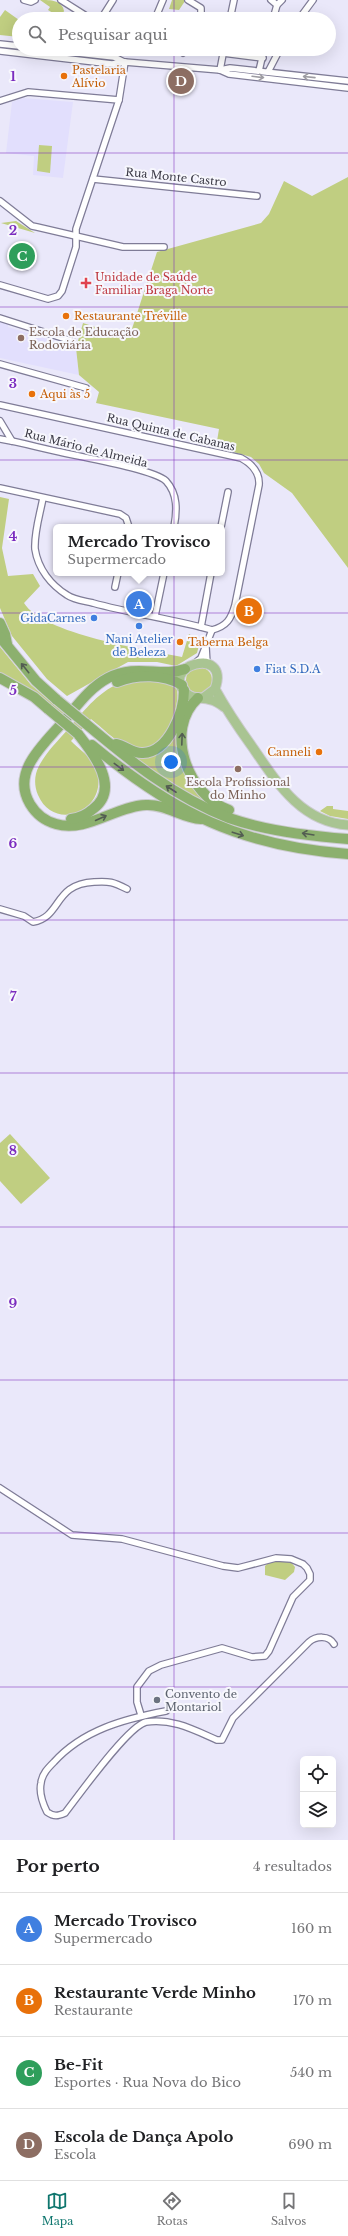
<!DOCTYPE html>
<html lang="pt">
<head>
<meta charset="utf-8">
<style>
	:root { --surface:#fff; --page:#f2f2f2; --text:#202124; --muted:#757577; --line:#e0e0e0; --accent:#0f766e }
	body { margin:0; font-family:"Libre Baskerville",serif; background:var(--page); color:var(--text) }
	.controls { position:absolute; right:12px; bottom:12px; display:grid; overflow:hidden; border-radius:6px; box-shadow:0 4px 16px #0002 }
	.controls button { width:36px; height:36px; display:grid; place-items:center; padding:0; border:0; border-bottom:1px solid var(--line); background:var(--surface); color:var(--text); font:20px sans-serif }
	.you { position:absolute; left:171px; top:762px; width:14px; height:14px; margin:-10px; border:3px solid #fff; border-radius:50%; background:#1a73e8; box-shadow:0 0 0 6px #1a73e833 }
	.badge { display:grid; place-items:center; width:26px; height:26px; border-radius:50%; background:var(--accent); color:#fff; font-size:13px; font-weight:700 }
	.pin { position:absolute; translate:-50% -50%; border:2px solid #fff; box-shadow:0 1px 4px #0006 }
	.popup { position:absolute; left:53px; top:524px; width:172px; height:52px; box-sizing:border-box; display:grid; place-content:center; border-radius:6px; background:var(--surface); filter:drop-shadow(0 1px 3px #0005); font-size:13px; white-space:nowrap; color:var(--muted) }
	.popup b { font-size:15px; color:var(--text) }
	.popup::after { content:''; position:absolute; left:50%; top:100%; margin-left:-8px; border:8px solid transparent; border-top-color:var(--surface) }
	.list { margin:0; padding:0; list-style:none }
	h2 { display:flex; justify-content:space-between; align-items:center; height:52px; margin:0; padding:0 16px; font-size:17px }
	h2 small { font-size:13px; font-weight:400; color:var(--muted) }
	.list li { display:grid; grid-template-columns:26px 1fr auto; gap:12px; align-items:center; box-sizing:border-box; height:72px; padding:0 16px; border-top:1px solid var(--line) }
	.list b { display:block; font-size:15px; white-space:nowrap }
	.list p { margin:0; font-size:13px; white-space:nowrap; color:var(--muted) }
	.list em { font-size:13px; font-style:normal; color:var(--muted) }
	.icon { flex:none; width:22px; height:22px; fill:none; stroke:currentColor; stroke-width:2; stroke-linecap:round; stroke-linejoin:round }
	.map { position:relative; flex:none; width:348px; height:1840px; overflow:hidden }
	.search { position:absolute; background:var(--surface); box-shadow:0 4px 16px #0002; left:12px; right:12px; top:12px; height:44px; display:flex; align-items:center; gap:10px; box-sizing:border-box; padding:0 14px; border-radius:22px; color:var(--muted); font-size:15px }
	.sheet { height:340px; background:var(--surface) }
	nav { display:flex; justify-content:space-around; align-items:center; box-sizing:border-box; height:56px; border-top:1px solid var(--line); background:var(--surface); font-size:11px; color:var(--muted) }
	nav a { display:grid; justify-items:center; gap:2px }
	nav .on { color:var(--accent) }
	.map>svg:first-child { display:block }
	.built { fill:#e2dffd }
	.green { fill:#c0ce81 }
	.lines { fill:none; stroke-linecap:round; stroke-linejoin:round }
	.minor-casing { stroke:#7f7c97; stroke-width:8 }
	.primary-casing { stroke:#cccccf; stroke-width:11 }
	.trunk-casing { stroke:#cccccf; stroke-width:12 }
	.minor { stroke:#fff; stroke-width:5.5 }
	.primary { stroke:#a9c492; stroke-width:9 }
	.trunk { stroke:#8cb06e; stroke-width:10 }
	.trunk-bridge-casing { stroke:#cccccf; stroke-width:12; stroke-linecap:butt }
	.trunk-bridge { stroke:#8cb06e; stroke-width:10 }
	.oneway { stroke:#9d9ca2 }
	.oneway2 { stroke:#535d52 }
	.grid { fill:none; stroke:#7b2cbf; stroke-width:1; stroke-opacity:0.55 }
	.food-dot { fill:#e8710a; stroke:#f7f7fd; stroke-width:1.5 }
	.health-dot { fill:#e0444e; stroke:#f7f7fd; stroke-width:1.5 }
	.education-dot { fill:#8d6e63; stroke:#f7f7fd; stroke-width:1.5 }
	.shop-dot { fill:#3f7fe0; stroke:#f7f7fd; stroke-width:1.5 }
	.worship-dot { fill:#6b7280; stroke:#f7f7fd; stroke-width:1.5 }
	.labels { text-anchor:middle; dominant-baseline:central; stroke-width:4; stroke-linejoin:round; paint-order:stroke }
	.food-label { font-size:11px; fill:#c56008; stroke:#f7f7fd; text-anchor:start }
	.street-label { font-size:11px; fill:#3b3a46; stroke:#f7f7fd }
	.health-label { font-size:11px; fill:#be3a42; stroke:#f7f7fd; text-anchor:start }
	.education-label { font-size:11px; fill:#785e54; stroke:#f7f7fd; text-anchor:start }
	.shop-label { font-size:11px; fill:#366cbe; stroke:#f7f7fd; text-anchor:end }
	.worship-label { font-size:11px; fill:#5b616d; stroke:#f7f7fd; text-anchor:start }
	.grid-label { font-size:13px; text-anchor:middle; font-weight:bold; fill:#7b2cbf; stroke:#f7f7fd; stroke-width:4; stroke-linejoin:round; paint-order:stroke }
</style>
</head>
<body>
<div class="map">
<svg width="348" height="1840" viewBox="0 0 348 1840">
	<rect width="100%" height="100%" fill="#eae8fa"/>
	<g class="built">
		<path d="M 23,98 L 73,102 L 63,178 L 33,175 L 34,156 L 6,153 L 12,102 Z"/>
		<path d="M 0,320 L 9,323 L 8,327 L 76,348 L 79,375 L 0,358 Z"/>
	</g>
	<g class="green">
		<path d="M 40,0 C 51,0 62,0 64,11 L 61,18 L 48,10 L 50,7 Z"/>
		<path d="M 172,0 L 184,0 L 185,1 L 179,10 L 169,9 Z"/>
		<path d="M 5,10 L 19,20 L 19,37 L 0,35 L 0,17 Z"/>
		<path d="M 114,49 L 171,49 L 178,51 L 176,56 Z"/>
		<path d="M 39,145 L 52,146 L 50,173 L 37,171 Z"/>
		<path d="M 348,177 L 348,568 L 292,493 L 264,473 L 259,464 L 251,457 L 216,447 L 219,429 L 96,403 L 99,392 L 79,375 L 76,348 L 83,323 L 129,338 L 157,252 L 261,223 L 269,214 L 284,181 L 312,196 Z"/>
		<path d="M 16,221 L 35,233 L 1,223 Z"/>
		<path d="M 0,497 L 9,499 L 2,548 L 8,576 L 33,574 L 40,586 L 24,603 C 43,634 146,650 182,657 L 189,634 L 200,641 L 197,653 L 176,666 L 157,662 L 128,662 L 67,696 L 47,679 L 12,636 L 0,608 Z"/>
		<path d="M 0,647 L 31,685 L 64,713 L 61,716 L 0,674 Z"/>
		<circle cx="199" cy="680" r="13"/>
		<path d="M 155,679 L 176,686 C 183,704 164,752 140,750 C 122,749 105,730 91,719 L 71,741 C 79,749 91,757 95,767 C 113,808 55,835 38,795 C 34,786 34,775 39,766 C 46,752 59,740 69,728 C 85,710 100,689 124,682 C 134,679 145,680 155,679 Z"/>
		<path d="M 186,698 L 191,701 L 181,730 L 195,787 L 204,801 L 164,779 L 135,758 L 155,755 Z"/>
		<path d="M 327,806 L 333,806 L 333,809 L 348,811 L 348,819 L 330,816 L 320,811 Z"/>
		<path d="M 10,1134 L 50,1178 L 21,1204 L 0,1181 L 0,1143 Z"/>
		<path d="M 283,1560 L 289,1560 L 295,1567 L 294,1572 L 285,1580 L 265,1575 L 265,1566 L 268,1563 Z"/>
	</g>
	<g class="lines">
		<g class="minor-casing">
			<g id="minor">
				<path d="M 24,0 L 31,2 L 35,0"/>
				<path d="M 61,0 L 91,19"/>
				<path d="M 188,0 L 201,8 L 201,19"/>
				<path d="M 271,0 L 277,5"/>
				<path d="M 101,19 L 113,0"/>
				<path d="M 155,19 L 163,0"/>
				<path d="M 230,19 L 234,0"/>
				<path d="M 273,19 L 277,5 L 282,0"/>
				<path d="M 299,19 L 313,0"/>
				<path d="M 0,44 L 19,46"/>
				<path d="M 41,49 L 114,57 L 124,62"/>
				<path d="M 0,51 L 112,64 L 125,62 L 220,70 L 230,68 L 348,81"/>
				<path d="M 183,53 L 187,49"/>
				<path d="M 223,53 L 263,58"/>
				<path d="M 220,70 L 229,74 L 348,88"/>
				<path d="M 220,70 L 224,49"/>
				<path d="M 259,71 L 264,49"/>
				<path d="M 268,72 L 280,49"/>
				<path d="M 0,101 L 28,92 L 119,100"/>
				<path d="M 93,179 L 257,196"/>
				<path d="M 0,201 L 32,226 L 37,227 L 123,247 L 164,247"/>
				<path d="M 0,285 L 48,299 L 58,296 L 62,291 L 76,247 L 76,229 L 119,100 L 125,62"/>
				<path d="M 0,318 L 72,341"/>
				<path d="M 0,364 L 86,388"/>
				<path d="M 0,405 L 241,458 C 252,464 260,472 259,485 L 235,605 C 231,619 227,626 212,630"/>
				<path d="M 0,421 L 12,441"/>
				<path d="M 0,439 C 20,442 40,448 60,452 C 80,457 153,469 166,481 C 178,494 177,511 174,527"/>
				<path d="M 0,488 L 120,514 L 126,518 L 129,527"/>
				<path d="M 43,498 C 40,514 34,533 35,549 C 38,569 51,585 67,595 C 74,600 85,601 93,603 C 133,614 173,619 212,630"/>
				<path d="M 221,527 L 228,492"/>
				<path d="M 115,587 L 118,573"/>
				<path d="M 155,616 L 164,573"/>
				<path d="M 201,627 L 211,573"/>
				<path d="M 206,647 L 207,664"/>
				<path d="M 195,663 L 201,658 L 212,630"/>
				<path d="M 0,909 L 24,916 L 33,922 C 62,917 53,884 94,882 C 110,881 113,882 127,889"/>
				<path d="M 0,1488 L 72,1535 L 122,1539 L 223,1566 L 238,1568 L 276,1558 L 291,1559 L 303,1564 L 307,1568 L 310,1574 L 310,1580 L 293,1597 L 269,1651 L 265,1656 L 252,1657 L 222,1648 L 161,1665 L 149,1671 L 137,1687 L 137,1702 L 141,1715"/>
				<path d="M 166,1711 C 124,1719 83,1730 54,1762 C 48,1768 42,1774 41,1783 C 39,1792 43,1804 47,1812 C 54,1817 58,1816 65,1813 C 79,1795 128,1726 146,1722 C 172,1718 194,1730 217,1740 L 222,1740 L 233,1718 L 309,1642 C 316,1636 329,1635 334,1644"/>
			</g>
		</g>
		<g class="primary-casing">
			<g id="primary">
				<path d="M 215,689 C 226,709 238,727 251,745 C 276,781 300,822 348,825"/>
				<path d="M 203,698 L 215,689 C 231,644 156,666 187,694 C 194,700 202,697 211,700 C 215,701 220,704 224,707"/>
			</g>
		</g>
		<g class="trunk-casing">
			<g id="trunk">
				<path d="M 0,623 L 5,634 L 7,644"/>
				<path d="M 0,637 L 36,681 L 57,700"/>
				<path d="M 185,669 C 161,678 137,663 108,678 C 89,688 77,706 63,722 C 43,745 11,772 30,804 C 36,814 45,821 56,824 C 86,833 116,806 146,805 C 166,804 182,818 201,819"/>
				<path d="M 0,678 L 34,697 L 48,709"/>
				<path d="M 117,682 C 138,674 163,674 182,685"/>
				<path d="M 198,698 C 163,730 188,796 229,810"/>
				<path d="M 85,723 C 129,760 174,797 229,818 C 266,831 309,836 348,839"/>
				<path d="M 116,744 C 126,746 133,754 143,753 C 169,752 184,712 184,690"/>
				<path d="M 92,745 C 174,813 240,846 348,854"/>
				<path d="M 71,819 C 80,818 86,815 93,809 C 121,788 93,753 78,734"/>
			</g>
		</g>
		<use href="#minor" class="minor"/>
		<use href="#primary" class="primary"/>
		<use href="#trunk" class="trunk"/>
		<g class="trunk-bridge-casing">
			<g id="trunk-bridge">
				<path d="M 57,700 L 85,723"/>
				<path d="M 48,709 L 78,734"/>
			</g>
		</g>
		<use href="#trunk-bridge" class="trunk-bridge"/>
	</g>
	<defs><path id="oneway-shaft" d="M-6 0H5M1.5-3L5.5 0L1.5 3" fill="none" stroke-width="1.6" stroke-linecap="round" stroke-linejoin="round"/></defs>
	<g class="oneway">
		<use href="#oneway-shaft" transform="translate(258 77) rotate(7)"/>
		<use href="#oneway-shaft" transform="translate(309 77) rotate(-174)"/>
	</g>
	<g class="oneway2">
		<use href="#oneway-shaft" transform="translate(25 668) rotate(-129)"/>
		<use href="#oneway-shaft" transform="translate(182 739) rotate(-88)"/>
		<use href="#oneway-shaft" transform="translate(119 767) rotate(37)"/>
		<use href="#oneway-shaft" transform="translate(171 789) rotate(-147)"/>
		<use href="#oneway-shaft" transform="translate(101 818) rotate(-24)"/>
		<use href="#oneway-shaft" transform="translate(238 834) rotate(18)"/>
		<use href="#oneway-shaft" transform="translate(308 834) rotate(-171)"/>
	</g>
	<path class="grid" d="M 174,0 L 174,19M 174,49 L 174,1840M 0,153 L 348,153M 0,307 L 348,307M 0,460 L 348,460M 0,613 L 348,613M 0,767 L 348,767M 0,920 L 348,920M 0,1073 L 348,1073M 0,1227 L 348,1227M 0,1380 L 348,1380M 0,1533 L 348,1533M 0,1687 L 348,1687"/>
	<g class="food-dot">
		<circle cx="64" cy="76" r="4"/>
		<circle cx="66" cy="316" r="4"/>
		<circle cx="32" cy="394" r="4"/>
		<circle cx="180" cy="642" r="4"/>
		<circle cx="319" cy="752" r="4"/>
	</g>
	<path class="health-dot" d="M84 277h4v4h4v4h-4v4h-4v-4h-4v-4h4z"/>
	<g class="education-dot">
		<circle cx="21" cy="338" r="4"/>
		<circle cx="238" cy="769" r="4"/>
	</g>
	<g class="shop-dot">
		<circle cx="94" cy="618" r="4"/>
		<circle cx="139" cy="626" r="4"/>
		<circle cx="257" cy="669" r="4"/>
	</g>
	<circle class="worship-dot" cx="157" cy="1700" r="4"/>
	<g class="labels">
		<g class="food-label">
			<text x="72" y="70">Pastelaria<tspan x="72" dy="13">Alívio</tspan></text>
			<text x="74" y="316">Restaurante Tréville</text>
			<text x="40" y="394">Aqui às 5</text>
			<text x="188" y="642">Taberna Belga</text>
			<text x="311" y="752" text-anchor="end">Canneli</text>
		</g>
		<g class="street-label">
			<text transform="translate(176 177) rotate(6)">Rua Monte Castro</text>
			<text transform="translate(171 432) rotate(13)">Rua Quinta de Cabanas</text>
			<text transform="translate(86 448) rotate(14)">Rua Mário de Almeida</text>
		</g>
		<g class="health-label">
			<text x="95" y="277">Unidade de Saúde<tspan x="95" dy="13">Familiar Braga Norte</tspan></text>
		</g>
		<g class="education-label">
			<text x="29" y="332">Escola de Educação<tspan x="29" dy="13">Rodoviária</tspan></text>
			<text x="238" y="782" text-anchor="middle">Escola Profissional<tspan x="238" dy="13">do Minho</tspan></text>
		</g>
		<g class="shop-label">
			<text x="86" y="618">GidaCarnes</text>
			<text x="139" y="639" text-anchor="middle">Nani Atelier<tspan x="139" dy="13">de Beleza</tspan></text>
			<text x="265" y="669" text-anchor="start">Fiat S.D.A</text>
		</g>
		<g class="worship-label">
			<text x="165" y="1694">Convento de<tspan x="165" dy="13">Montariol</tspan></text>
		</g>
	</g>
	<g class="grid-label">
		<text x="13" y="81">1</text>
		<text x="13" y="235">2</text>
		<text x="13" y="388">3</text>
		<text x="13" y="541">4</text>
		<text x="13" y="695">5</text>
		<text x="13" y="848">6</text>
		<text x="13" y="1001">7</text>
		<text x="13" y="1155">8</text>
		<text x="13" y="1308">9</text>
	</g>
</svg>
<div class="controls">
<button><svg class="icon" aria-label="locate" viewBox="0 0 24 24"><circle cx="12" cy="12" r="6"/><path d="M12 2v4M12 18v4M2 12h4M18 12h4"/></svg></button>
<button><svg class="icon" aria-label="layers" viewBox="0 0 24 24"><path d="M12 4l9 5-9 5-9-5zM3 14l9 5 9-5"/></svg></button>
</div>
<div class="you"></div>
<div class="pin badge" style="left:139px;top:604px;background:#3f7fe0">A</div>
<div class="popup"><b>Mercado Trovisco</b>Supermercado</div>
<div class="pin badge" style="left:249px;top:611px;background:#e8710a">B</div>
<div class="pin badge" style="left:22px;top:256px;background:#2e9e5b">C</div>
<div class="pin badge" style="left:181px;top:81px;background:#8d6e63">D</div>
<div class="search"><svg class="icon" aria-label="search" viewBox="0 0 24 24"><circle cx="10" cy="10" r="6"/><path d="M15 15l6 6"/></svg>Pesquisar aqui</div>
</div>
<section class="sheet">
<h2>Por perto<small>4 resultados</small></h2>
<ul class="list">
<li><span class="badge" style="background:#3f7fe0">A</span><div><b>Mercado Trovisco</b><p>Supermercado</p></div><em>160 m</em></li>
<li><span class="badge" style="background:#e8710a">B</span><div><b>Restaurante Verde Minho</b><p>Restaurante</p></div><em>170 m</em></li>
<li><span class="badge" style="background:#2e9e5b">C</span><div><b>Be-Fit</b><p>Esportes · Rua Nova do Bico</p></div><em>540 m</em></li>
<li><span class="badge" style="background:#8d6e63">D</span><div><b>Escola de Dança Apolo</b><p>Escola</p></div><em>690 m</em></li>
</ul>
</section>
<nav>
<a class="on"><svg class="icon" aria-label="map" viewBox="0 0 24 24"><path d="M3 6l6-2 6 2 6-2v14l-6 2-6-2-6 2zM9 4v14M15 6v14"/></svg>Mapa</a>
<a><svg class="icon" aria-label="directions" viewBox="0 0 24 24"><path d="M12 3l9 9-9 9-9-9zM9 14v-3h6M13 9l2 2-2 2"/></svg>Rotas</a>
<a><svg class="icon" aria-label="saved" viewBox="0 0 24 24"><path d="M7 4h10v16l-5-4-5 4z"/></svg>Salvos</a>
</nav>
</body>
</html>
